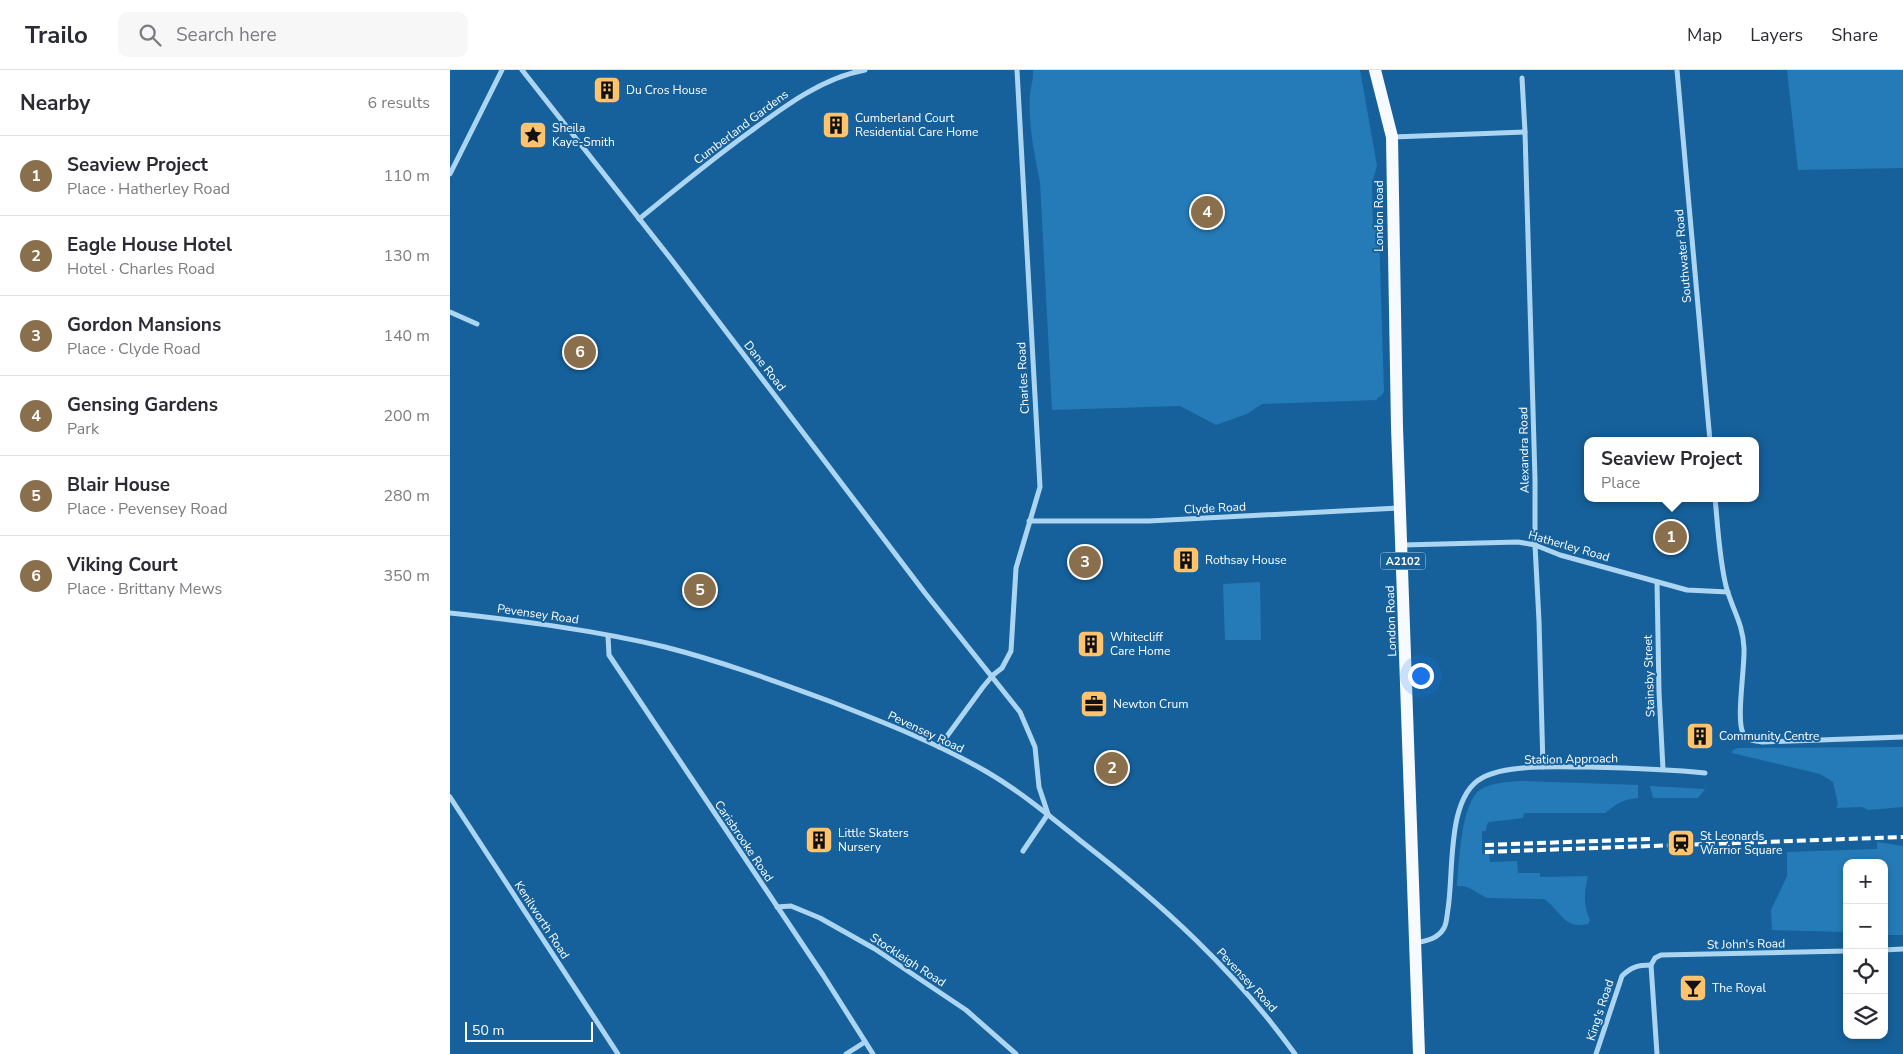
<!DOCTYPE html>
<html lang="en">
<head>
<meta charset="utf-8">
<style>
	:root { --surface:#fff; --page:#f7f7f7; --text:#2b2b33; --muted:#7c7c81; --line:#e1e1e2; --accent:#8a6f4d }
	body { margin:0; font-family:"Nunito Sans",sans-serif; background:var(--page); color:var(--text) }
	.controls { position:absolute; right:15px; bottom:15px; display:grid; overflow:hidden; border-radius:10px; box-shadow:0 2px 8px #0003 }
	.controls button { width:45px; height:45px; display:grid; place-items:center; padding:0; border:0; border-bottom:1px solid var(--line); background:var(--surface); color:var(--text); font:25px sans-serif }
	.scale { position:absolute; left:15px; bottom:12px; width:128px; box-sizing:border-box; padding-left:5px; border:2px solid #fff; border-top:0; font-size:14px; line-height:18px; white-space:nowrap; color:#fff; -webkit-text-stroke:4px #16619b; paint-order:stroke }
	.you { position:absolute; left:970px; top:605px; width:18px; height:18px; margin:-12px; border:4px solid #fff; border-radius:50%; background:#1a73e8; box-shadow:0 0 0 8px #1a73e833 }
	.badge { display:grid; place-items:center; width:32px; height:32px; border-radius:50%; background:var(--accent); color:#fff; font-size:16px; font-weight:700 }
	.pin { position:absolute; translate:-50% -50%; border:2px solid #fff; box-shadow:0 1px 5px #0006 }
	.popup { position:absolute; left:1134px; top:367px; width:175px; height:65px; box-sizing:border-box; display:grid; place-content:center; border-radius:10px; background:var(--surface); filter:drop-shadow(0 1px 4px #0005); font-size:16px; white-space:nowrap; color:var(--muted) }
	.popup b { font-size:19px; color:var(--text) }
	.popup::after { content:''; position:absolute; left:50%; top:100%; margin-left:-10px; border:10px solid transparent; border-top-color:var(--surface) }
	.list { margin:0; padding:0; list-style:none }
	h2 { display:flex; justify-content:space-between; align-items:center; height:65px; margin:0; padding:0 20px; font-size:21px }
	h2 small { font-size:16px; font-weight:400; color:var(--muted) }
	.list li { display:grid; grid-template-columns:32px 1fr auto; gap:15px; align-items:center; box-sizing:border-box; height:80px; padding:0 20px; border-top:1px solid var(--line) }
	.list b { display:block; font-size:19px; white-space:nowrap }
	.list p { margin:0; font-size:16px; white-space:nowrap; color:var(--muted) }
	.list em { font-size:16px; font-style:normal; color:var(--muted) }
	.icon { flex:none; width:28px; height:28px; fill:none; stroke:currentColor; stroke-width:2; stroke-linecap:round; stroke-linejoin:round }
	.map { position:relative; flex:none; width:1453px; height:984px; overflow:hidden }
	header { display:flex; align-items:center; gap:30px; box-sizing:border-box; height:70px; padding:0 25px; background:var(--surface); border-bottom:1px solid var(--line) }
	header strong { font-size:24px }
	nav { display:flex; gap:28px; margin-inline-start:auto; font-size:18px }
	.search { width:350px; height:45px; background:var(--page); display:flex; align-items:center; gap:12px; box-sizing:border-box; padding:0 18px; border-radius:10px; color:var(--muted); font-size:19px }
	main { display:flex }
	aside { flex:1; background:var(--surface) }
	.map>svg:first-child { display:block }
	.green { fill:#257bb7 }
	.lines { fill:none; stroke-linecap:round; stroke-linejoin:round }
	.minor { stroke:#acd5f2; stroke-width:5 }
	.primary { stroke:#f7fbff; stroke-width:12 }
	.rail { stroke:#fff; stroke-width:4; stroke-dasharray:9 4; stroke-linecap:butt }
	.labels { text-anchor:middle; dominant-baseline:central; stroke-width:4; stroke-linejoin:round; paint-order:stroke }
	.shield { fill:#16619b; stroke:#b9d0e1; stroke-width:1 }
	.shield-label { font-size:11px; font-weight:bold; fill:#fff }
	.poi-label { font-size:12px; fill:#fff; stroke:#16619b; text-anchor:start }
	.street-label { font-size:12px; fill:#fff; stroke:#16619b }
</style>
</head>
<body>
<header>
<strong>Trailo</strong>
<div class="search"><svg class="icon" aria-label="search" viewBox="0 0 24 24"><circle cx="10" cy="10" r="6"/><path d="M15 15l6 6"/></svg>Search here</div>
<nav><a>Map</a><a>Layers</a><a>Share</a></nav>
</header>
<main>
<aside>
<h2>Nearby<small>6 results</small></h2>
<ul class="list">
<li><span class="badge">1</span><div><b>Seaview Project</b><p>Place · Hatherley Road</p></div><em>110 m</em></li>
<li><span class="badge">2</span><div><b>Eagle House Hotel</b><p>Hotel · Charles Road</p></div><em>130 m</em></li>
<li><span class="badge">3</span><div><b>Gordon Mansions</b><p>Place · Clyde Road</p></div><em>140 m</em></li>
<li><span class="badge">4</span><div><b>Gensing Gardens</b><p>Park</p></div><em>200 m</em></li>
<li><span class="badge">5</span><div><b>Blair House</b><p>Place · Pevensey Road</p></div><em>280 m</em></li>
<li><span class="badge">6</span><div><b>Viking Court</b><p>Place · Brittany Mews</p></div><em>350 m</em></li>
</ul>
</aside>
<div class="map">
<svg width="1453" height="984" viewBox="0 0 1453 984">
	<rect width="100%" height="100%" fill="#16619b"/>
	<g class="green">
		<path d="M 583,0 L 910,0 L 927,96 L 922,113 L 923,159 L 929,162 L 934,322 L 930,327 L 927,328 L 927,330 L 812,334 L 797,344 L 766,355 L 730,336 L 602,340 L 590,112 C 584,83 578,52 580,23 C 581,15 584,8 583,0 Z"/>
		<path d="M 1337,0 L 1453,0 L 1453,98 L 1348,100 Z"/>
		<path d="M 810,512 L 811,570 L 775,570 L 773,514 Z"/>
		<path d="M 1453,677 L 1453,737 L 1418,740 L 1412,737 L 1386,738 L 1388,734 L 1383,712 L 1370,704 L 1282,683 L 1283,680 L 1288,678 Z"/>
		<path d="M 1072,711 L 1188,715 L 1188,728 L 1176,730 L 1167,734 L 1155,743 L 1074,743 L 1073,748 L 1039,752 L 1037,754 L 1036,761 L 1032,761 L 1032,784 L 1039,784 L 1040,792 L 1067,791 L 1068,803 L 1090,803 L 1090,807 L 1138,806 C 1134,824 1133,833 1140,850 L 1138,854 C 1113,860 1110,839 1094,829 L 1038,828 C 1026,824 1021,815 1007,816 C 1009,795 1011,732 1030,720 C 1042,712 1058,712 1072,711 Z"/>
		<path d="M 1200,716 L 1255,719 L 1248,728 L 1203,728 Z"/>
		<path d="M 1427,772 L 1453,776 L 1453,865 L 1434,865 L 1434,793 L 1397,793 L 1397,862 L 1322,860 L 1321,840 L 1337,806 L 1337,782 L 1427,779 Z"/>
	</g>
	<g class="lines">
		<g class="minor">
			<path d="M 72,0 L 221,189 L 475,523 L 570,642 L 585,677 L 589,717 L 598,744 L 573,781"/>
			<path d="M 1227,0 L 1260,371"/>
			<path d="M 1072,8 L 1075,62 L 1085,409 L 1085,475 L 1089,551 L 1093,697"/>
			<path d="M 943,67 L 1075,62"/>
			<path d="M 0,104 L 52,0"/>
			<path d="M 189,149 C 226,119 262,89 301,61 C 335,36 372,8 415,0"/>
			<path d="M 0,242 L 27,254"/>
			<path d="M 1265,428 C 1268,457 1269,487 1276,516 C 1282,539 1293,553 1294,578 C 1295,597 1286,649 1293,663 C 1296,670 1305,671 1312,672 L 1453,667"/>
			<path d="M 579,451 L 699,451 L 949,438"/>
			<path d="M 953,475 L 1068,472 L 1085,475 L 1110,485 L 1237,520 L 1278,522"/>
			<path d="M 1207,512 L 1209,622 L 1213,699"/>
			<path d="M 0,543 C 72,551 144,560 215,577 C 270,591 325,611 379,631 C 433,652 487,673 537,702 C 571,722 601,747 632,772 C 712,834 786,902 845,984"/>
			<path d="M 158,566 L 159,585 L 373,905 L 423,984"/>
			<path d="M 489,677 L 533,617 L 543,605 L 552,598 L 561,581 L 566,498 L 590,417 L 567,0"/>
			<path d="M 0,727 L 168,984"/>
			<path d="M 327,837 L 341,836 L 370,848 L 425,879 L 516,940 L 566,984"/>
			<path d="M 965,873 C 976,871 988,869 994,858 C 997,853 997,844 998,839 C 1004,803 996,727 1032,708 C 1057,694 1109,697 1137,697 C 1177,698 1216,699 1255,703"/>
			<path d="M 1434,880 L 1453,879"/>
			<path d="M 1201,895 L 1205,888 L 1211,885 L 1397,881"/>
			<path d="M 1201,895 L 1207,984"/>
			<path d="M 396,984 L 415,972"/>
			<path d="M 1146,984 L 1172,906 C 1181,897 1188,895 1201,895"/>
		</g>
		<path class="primary" d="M 925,0 L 942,67 L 947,357 L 969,984"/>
		<g class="rail">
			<path d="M 1035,775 L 1200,769"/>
			<path d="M 1035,782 L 1453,767"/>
		</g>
	</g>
	<defs>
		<g id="building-square" transform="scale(1.4375)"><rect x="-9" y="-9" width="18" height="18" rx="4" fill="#ffc26d" stroke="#16619b"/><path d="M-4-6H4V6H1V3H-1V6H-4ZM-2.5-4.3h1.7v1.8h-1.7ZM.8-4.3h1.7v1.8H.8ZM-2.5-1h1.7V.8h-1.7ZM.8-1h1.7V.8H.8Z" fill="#111"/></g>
		<g id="sight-square" transform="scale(1.4375)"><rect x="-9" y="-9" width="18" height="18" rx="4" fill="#ffc26d" stroke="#16619b"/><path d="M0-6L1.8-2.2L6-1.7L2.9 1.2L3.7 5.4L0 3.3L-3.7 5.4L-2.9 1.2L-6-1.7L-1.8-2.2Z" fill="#111"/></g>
		<g id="office-square" transform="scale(1.4375)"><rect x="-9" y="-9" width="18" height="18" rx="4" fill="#ffc26d" stroke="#16619b"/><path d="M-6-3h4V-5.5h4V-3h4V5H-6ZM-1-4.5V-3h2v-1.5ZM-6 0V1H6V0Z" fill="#111"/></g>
		<g id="station-square" transform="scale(1.4375)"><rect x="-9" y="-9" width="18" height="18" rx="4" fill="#ffc26d" stroke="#16619b"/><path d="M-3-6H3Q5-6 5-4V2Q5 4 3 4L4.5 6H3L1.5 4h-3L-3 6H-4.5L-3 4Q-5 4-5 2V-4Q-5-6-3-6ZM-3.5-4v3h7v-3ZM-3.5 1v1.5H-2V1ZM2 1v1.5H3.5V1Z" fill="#111"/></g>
		<g id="bar-square" transform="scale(1.4375)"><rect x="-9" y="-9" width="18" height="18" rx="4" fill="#ffc26d" stroke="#16619b"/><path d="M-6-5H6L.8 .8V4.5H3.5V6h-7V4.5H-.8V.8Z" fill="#111"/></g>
	</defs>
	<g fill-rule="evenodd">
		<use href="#building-square" x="157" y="20"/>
		<use href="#building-square" x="386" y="55"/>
		<use href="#sight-square" x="83" y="65"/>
		<use href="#building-square" x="736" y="490"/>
		<use href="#building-square" x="641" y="574"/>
		<use href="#office-square" x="644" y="634"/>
		<use href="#building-square" x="1250" y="666"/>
		<use href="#building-square" x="369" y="770"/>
		<use href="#station-square" x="1231" y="773"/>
		<use href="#bar-square" x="1243" y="918"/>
	</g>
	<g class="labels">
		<rect class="shield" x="930.5" y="482.5" width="45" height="17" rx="4"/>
		<g class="shield-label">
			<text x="953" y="491">A2102</text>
		</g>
		<g class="poi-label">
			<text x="176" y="20">Du Cros House</text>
			<text x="405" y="48">Cumberland Court<tspan x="405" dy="14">Residential Care Home</tspan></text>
			<text x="102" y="58">Sheila<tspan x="102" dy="14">Kaye-Smith</tspan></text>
			<text x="755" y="490">Rothsay House</text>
			<text x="660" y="567">Whitecliff<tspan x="660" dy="14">Care Home</tspan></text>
			<text x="663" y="634">Newton Crum</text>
			<text x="1269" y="666">Community Centre</text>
			<text x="388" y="763">Little Skaters<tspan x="388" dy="14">Nursery</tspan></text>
			<text x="1250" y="766">St Leonards<tspan x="1250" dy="14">Warrior Square</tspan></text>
			<text x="1262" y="918">The Royal</text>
		</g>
		<g class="street-label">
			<text transform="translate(291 57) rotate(-37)">Cumberland Gardens</text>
			<text transform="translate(929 146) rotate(-90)">London Road</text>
			<text transform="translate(1233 186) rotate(-95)">Southwater Road</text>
			<text transform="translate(315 296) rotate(52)">Dane Road</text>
			<text transform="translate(573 308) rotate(-93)">Charles Road</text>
			<text transform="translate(1074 380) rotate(-91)">Alexandra Road</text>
			<text transform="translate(765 438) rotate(-3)">Clyde Road</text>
			<text transform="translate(1119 476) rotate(16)">Hatherley Road</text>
			<text transform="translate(88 544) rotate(8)">Pevensey Road</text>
			<text transform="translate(941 551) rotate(-92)">London Road</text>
			<text transform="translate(1199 606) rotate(-92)">Stainsby Street</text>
			<text transform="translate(476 662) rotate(25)">Pevensey Road</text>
			<text transform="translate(1121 689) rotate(-1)">Station Approach</text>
			<text transform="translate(294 771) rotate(56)">Carisbrooke Road</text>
			<text transform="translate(92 850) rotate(57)">Kenilworth Road</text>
			<text transform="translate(1296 874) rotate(-1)">St John's Road</text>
			<text transform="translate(458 890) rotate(33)">Stockleigh Road</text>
			<text transform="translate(797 910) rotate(47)">Pevensey Road</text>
			<text transform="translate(1150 940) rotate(-72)">King's Road</text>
		</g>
	</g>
</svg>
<div class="controls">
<button>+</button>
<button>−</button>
<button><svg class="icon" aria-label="locate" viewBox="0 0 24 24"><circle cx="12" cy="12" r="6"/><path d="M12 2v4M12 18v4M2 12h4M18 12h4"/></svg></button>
<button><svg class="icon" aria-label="layers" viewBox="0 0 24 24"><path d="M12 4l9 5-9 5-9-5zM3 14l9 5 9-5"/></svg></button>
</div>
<div class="scale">50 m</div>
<div class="you"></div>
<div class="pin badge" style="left:1221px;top:467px">1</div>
<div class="popup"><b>Seaview Project</b>Place</div>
<div class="pin badge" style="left:662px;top:698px">2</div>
<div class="pin badge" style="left:635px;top:492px">3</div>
<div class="pin badge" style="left:757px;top:142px">4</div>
<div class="pin badge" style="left:250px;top:520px">5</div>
<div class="pin badge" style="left:130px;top:282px">6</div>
</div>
</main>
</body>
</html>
